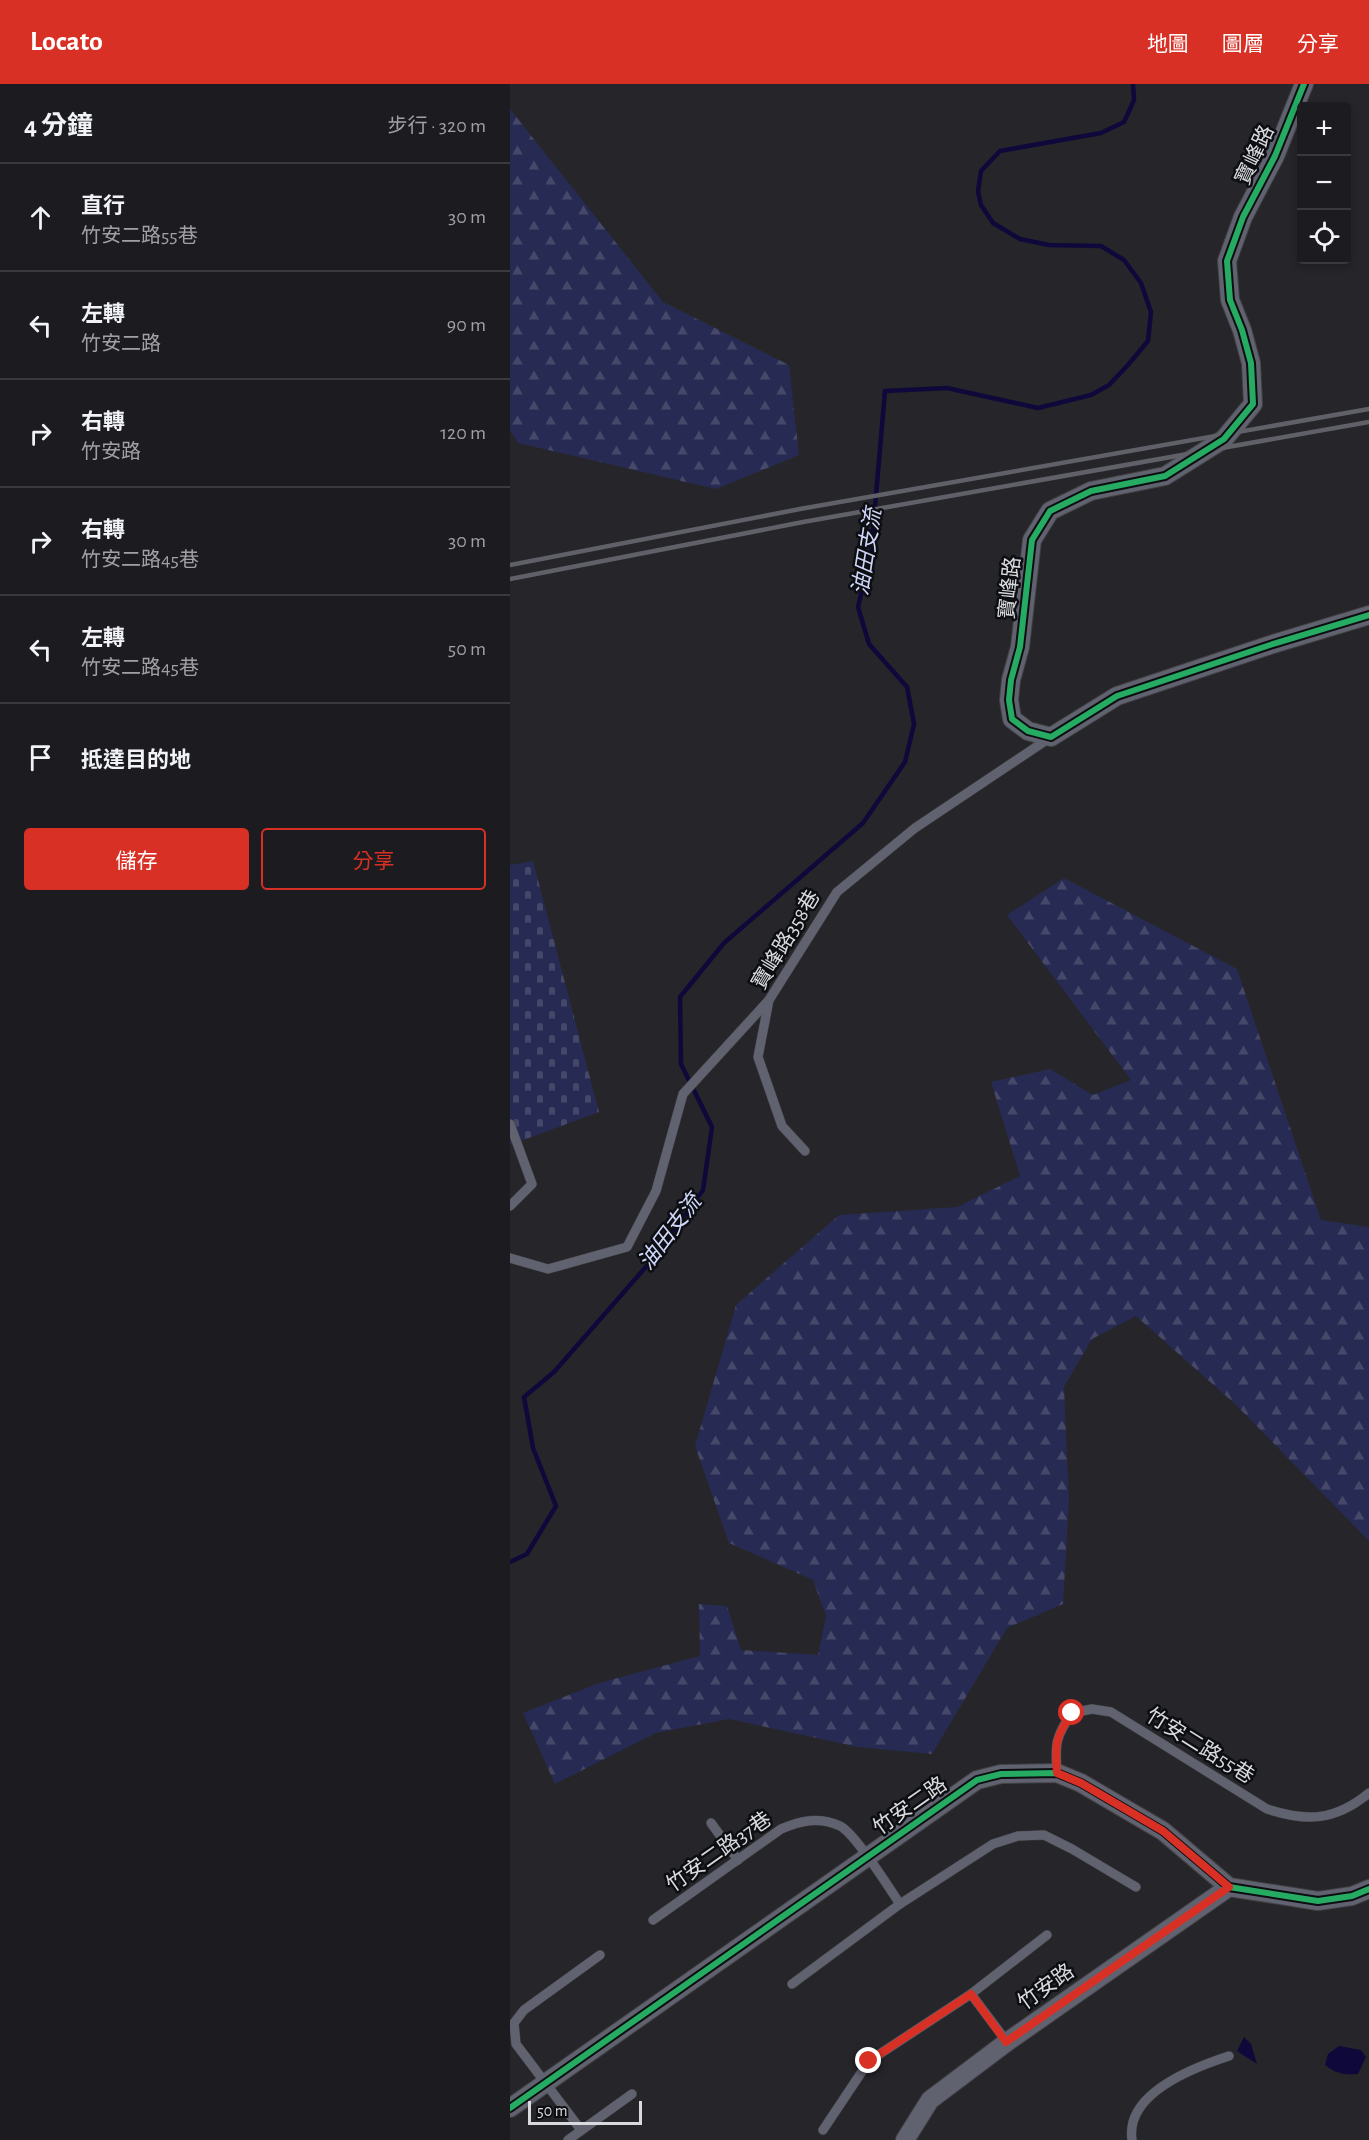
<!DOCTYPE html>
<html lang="zh-TW">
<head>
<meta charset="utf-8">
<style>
	:root { --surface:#1c1c20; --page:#252529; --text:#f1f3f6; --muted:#a0a1a5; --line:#3a3a3e; --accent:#d93025 }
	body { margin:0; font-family:"Alegreya Sans","Noto Sans TC",sans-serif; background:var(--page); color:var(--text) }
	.controls { position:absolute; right:18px; top:18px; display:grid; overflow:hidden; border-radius:6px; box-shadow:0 3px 9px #0003 }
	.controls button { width:54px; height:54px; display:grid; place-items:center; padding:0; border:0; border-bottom:2px solid var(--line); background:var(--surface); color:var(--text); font:30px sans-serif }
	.scale { position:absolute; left:18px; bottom:15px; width:114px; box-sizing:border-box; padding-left:6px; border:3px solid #d9dadf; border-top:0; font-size:16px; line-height:21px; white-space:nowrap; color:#d9dadf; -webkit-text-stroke:4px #0d0e11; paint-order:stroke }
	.stop { position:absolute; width:18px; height:18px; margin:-14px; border:4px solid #d93025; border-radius:50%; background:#fff }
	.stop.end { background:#d93025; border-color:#fff; box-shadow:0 2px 6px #0008 }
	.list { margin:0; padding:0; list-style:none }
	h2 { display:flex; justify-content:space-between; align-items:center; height:78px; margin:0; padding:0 24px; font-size:26px }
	h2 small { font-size:20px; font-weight:400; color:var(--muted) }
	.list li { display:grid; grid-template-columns:39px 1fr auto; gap:18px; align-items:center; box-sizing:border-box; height:108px; padding:0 24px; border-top:2px solid var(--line) }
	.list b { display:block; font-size:22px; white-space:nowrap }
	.list p { margin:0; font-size:20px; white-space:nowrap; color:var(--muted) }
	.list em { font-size:20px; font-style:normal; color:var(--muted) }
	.actions { display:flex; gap:12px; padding:18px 24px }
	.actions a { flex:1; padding:14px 0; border:2px solid var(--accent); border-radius:6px; text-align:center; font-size:21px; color:var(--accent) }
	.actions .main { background:var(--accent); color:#fff }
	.icon { flex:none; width:33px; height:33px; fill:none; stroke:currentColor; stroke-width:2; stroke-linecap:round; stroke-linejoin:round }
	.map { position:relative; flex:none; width:859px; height:2056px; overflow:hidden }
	header { display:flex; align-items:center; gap:36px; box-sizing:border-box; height:84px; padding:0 30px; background:var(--accent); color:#fff }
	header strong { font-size:28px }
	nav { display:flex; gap:33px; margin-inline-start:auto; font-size:21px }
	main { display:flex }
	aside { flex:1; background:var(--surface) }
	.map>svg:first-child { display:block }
	.forest { fill:url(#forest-firs) }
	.cemetery { fill:url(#cemetery-stones) }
	.water { fill:#0e093a }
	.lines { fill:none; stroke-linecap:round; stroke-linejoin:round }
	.stream { stroke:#0e093a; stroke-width:4.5 }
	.service-casing { stroke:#434346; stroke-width:10 }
	.minor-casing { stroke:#434346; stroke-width:20 }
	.service { stroke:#616270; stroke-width:9 }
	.minor { stroke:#616270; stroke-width:18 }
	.rail { stroke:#5f6068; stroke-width:4.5 }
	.cycleway-casing { stroke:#0d0e11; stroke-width:10 }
	.cycleway { stroke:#26ab63; stroke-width:6 }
	.route { stroke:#d93025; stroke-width:8 }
	.labels { text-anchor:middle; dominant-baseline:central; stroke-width:5; stroke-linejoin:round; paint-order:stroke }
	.street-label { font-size:21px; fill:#d9dadf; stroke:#0d0e11 }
	.water-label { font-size:22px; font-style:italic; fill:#cfd6fa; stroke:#0d0e11 }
</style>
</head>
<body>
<header>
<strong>Locato</strong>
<nav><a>地圖</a><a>圖層</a><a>分享</a></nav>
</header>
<main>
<aside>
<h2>4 分鐘<small>步行 · 320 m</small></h2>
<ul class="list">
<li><svg class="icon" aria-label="ahead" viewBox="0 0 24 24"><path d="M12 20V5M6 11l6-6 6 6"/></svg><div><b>直行</b><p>竹安二路55巷</p></div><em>30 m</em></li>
<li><svg class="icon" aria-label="left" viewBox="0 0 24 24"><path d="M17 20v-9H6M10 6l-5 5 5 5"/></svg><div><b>左轉</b><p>竹安二路</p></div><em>90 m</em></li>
<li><svg class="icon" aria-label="right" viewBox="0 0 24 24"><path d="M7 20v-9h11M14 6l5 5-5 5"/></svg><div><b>右轉</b><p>竹安路</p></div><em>120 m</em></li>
<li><svg class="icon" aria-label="right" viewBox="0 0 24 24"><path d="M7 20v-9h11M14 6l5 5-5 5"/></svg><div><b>右轉</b><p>竹安二路45巷</p></div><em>30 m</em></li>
<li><svg class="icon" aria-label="left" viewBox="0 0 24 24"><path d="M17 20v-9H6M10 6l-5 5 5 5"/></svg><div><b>左轉</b><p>竹安二路45巷</p></div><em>50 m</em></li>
<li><svg class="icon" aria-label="arrive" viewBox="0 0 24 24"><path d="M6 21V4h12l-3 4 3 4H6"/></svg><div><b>抵達目的地</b></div></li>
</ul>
<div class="actions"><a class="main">儲存</a><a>分享</a></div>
</aside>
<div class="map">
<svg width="859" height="2056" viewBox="0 0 859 2056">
	<defs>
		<pattern id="forest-firs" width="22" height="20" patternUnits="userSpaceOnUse" patternTransform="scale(1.5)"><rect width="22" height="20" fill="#272a52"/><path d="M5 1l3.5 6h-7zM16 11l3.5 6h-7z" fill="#46486a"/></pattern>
		<pattern id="cemetery-stones" width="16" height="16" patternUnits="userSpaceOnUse" patternTransform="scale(1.5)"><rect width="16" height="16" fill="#272a52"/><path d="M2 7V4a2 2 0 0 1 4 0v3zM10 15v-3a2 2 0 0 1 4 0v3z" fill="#46486a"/></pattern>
	</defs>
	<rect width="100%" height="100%" fill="#25252a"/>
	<g class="forest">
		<path d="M 0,25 L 153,218 L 279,281 L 289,371 L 206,405 L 8,359 L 0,346 Z"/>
		<path d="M 554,794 L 727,885 L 811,1136 L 859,1143 L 859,1457 L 725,1320 L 626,1232 L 582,1255 L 554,1303 L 559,1417 L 553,1520 L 497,1544 L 422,1670 L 348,1663 L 219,1635 L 146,1649 L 45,1700 L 13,1629 L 89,1599 L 190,1572 L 189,1520 L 217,1522 L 231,1566 L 308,1571 L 316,1532 L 303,1496 L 219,1459 L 185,1362 L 226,1221 L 329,1131 L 447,1123 L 510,1092 L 481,998 L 540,985 L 583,1011 L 621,996 L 497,831 Z"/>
	</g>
	<path class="cemetery" d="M 23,777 L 89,1028 L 0,1061 L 0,781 Z"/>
	<g class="water">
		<path d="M 734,1953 L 741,1960 L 747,1980 L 727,1967 Z"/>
		<path d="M 829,1962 L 851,1966 L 856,1973 L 848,1990 C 834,1991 827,1990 815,1981 L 818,1970 Z"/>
	</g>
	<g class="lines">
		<path class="stream" d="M 0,1478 L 17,1470 L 46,1422 L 23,1364 L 14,1313 L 44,1288 L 141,1177 L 193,1106 L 202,1043 L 171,980 L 170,913 L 214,859 L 353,739 L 395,678 L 404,640 L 397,603 L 359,560 L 348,523 L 361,469 L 375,307 L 437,304 L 528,324 L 581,311 L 599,301 L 618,281 L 638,257 L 641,228 L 631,199 L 614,176 L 591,162 L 539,161 L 510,155 L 483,139 L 471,121 L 468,107 L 471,87 L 490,67 L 591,49 L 614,38 L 624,16 L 623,0"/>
		<g class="service-casing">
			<g id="service">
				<path d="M 0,1040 L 22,1100 L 0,1122"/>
				<path d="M 295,1067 L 272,1042 L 248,973 L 259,916 L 327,808 L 405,744 L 541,653"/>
				<path d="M 0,1174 L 38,1185 L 117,1163 L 146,1107 L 173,1010 L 259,916"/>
				<path d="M 547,1689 C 545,1661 545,1653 562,1629 L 582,1625 L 601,1628 L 757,1725 C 797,1738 825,1737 859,1709"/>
				<path d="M 201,1739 L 228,1776"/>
				<path d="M 143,1836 L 271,1745 C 290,1737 309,1732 330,1742 C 345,1749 379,1804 390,1820"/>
				<path d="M 282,1900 L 390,1820 L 483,1760 L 508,1752 L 534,1751 L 562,1765 L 626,1803"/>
				<path d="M 461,1910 L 497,1958"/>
				<path d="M 71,2046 L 6,1960 L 4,1939 L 14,1926 L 90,1871"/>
				<path d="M 313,2046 L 359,1977 L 461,1910 L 537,1851"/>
				<path d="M 58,2056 L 122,2010"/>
				<path d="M 622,2056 C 615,2009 685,1983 719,1972"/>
			</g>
		</g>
		<g class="minor-casing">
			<g id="minor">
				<path d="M 794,0 L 765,72 L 733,133 L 717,177 L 720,216 L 732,246 L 741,279 L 743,320 L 714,355 L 655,392 L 581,407 L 540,427 L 522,456 L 510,563 L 501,596 L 499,616 L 502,635 L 518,647 L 541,653 L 607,612 L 760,561 L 859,531"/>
				<path d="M 0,2024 L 467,1696 L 491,1690 L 547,1689 L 571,1699 L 653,1747 L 719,1803 L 808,1817 L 842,1812 L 859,1805"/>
				<path d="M 395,2056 L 420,2016 L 497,1958 L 719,1803"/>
			</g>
		</g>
		<use href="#service" class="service"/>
		<use href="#minor" class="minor"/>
		<g class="rail">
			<path d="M 0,481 L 290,425 L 859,325"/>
			<path d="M 0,495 L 293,438 L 859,338"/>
		</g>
		<g class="cycleway-casing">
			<g id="cycleway">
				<path d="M 794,0 L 765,72 L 733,133 L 717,177 L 720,216 L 732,246 L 741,279 L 743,320 L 714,355 L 655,392 L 581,407 L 540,427 L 522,456 L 510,563 L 501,596 L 499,616 L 502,635 L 518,647 L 541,653 L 607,612 L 760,561 L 859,531"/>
				<path d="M 0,2024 L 467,1696 L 491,1690 L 547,1689 L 571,1699 L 653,1747 L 719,1803 L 808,1817 L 842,1812 L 859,1805"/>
			</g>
		</g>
		<use href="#cycleway" class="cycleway"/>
	</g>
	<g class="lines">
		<path class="route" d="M 359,1977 L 461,1910 L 496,1958 L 719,1803 L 653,1747 L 571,1699 L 547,1689 C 545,1661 545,1653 562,1629"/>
	</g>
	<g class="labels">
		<g class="street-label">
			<text transform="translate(745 71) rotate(-65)">寶峰路</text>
			<text transform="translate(500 504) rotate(-84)">寶峰路</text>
			<text transform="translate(276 856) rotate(-59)">寶峰路358巷</text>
			<text transform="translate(690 1662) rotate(32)">竹安二路55巷</text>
			<text transform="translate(400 1722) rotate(-35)">竹安二路</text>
			<text transform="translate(209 1768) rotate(-35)">竹安二路37巷</text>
			<text transform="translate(536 1903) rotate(-35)">竹安路</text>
		</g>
		<g class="water-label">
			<text transform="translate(357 468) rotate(-81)">油田支流</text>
			<text transform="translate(160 1148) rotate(-53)">油田支流</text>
		</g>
	</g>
</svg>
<div class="controls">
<button>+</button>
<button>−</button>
<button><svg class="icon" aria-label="locate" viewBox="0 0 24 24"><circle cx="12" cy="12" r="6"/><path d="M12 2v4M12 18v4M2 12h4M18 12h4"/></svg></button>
</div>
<div class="scale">50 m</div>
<div class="stop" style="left:562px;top:1629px"></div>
<div class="stop end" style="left:359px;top:1977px"></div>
</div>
</main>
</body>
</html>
